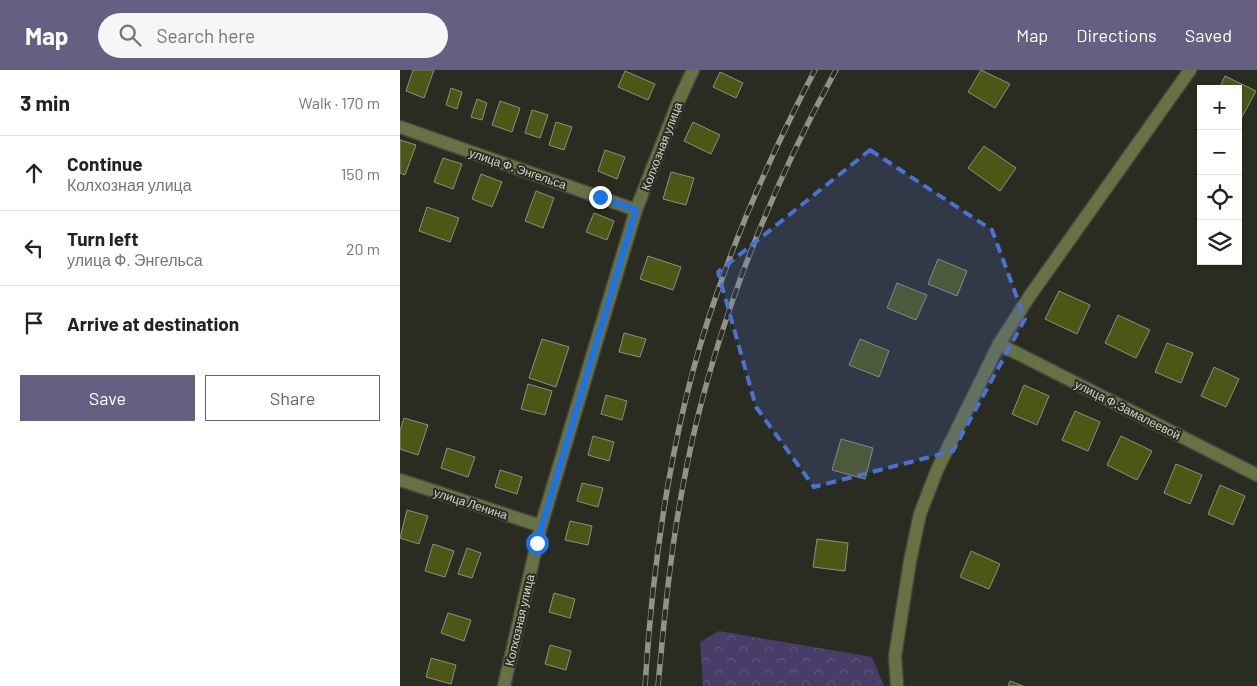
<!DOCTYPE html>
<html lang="en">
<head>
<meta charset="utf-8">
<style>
	:root { --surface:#fff; --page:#f6f6f6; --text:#222; --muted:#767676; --line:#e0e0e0; --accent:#675f81 }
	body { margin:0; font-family:Barlow,sans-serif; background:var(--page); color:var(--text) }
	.controls { position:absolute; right:15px; top:15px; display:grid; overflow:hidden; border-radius:0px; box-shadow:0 1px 4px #0004 }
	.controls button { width:45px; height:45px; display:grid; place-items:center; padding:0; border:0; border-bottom:1px solid var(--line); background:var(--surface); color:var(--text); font:25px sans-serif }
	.stop { position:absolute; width:15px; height:15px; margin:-11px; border:4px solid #1a73e8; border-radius:50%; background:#fff }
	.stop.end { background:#1a73e8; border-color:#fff; box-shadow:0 1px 5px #0008 }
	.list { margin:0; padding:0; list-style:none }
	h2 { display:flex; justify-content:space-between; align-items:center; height:65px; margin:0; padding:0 20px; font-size:21px }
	h2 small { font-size:16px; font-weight:400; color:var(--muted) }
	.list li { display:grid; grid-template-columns:32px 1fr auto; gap:15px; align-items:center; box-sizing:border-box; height:75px; padding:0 20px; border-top:1px solid var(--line) }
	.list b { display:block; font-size:19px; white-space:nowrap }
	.list p { margin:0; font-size:16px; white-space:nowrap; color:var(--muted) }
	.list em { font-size:16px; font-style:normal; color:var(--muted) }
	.actions { display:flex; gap:10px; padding:15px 20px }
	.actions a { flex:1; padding:11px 0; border:1px solid var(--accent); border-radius:0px; text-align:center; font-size:18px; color:var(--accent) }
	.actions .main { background:var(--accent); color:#fff }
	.icon { flex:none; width:28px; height:28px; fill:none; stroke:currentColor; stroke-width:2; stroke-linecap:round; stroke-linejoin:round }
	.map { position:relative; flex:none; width:857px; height:616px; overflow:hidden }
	header { display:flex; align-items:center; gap:30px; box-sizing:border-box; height:70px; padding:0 25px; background:var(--accent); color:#fff }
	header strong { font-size:24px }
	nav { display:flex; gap:28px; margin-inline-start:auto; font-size:18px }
	.search { width:350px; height:45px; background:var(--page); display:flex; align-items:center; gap:12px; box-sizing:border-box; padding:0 18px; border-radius:28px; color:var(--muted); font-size:19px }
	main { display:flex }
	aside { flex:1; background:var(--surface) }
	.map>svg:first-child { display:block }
	.forest { fill:url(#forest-crowns) }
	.building { fill:#4d5614; stroke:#8d9083 }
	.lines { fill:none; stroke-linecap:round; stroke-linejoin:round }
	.minor-casing { stroke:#45473d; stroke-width:15 }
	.minor { stroke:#687143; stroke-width:12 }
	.rail-casing { stroke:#91938a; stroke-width:5.5 }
	.rail { stroke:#2a2c21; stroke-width:4; stroke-dasharray:11; stroke-linecap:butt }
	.route { stroke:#1a73e8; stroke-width:6 }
	.marked { fill:#4b70d6; fill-opacity:0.2; stroke:#4b70d6; stroke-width:4; stroke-dasharray:10 6; stroke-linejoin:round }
	.labels { text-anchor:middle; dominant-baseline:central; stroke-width:4; stroke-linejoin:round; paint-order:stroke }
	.street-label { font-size:12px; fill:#d4d6cf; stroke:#2a2c21 }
</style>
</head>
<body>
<header>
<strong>Map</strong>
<div class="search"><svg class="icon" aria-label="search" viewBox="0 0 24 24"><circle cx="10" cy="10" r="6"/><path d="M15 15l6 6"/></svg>Search here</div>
<nav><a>Map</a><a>Directions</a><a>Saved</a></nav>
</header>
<main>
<aside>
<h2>3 min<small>Walk · 170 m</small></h2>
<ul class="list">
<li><svg class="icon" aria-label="ahead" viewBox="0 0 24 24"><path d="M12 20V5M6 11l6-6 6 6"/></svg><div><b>Continue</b><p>Колхозная улица</p></div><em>150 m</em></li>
<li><svg class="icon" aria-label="left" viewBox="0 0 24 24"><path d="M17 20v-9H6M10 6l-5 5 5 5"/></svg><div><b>Turn left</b><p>улица Ф. Энгельса</p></div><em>20 m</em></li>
<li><svg class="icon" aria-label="arrive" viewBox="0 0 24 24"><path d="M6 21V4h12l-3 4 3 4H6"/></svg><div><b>Arrive at destination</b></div></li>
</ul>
<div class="actions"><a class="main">Save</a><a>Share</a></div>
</aside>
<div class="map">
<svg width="857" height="616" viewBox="0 0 857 616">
	<defs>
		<pattern id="forest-crowns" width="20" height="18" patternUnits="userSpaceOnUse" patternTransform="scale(1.25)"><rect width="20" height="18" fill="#483c68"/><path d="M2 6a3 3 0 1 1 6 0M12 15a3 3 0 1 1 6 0" fill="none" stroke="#62577d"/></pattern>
	</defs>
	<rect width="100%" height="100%" fill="#2a2c21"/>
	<path class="forest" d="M 319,561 L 472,587 L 484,616 L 303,616 L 300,572 Z"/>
	<g class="building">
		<path d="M 13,0 L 34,0 L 24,28 L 6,21 Z"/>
		<path d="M 581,0 L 610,14 L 595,38 L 568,22 Z"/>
		<path d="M 225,1 L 255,14 L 248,30 L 218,17 Z"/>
		<path d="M 320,2 L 343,13 L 336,28 L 313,17 Z"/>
		<path d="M 825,6 L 856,21 L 841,49 L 838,48 L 838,19 L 819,19 Z"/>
		<path d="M 51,18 L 62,22 L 57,39 L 46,35 Z"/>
		<path d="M 77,29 L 87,33 L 82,50 L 71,47 Z"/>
		<path d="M 100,31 L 120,38 L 112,62 L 92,55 Z"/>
		<path d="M 132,40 L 148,45 L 140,68 L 125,63 Z"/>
		<path d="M 156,52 L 172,57 L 164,80 L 149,75 Z"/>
		<path d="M 293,52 L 320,65 L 311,84 L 284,71 Z"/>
		<path d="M 0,70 L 16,75 L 5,105 L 0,103 Z"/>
		<path d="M 584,76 L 616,98 L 600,121 L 568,98 Z"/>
		<path d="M 205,80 L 225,87 L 217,109 L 198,101 Z"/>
		<path d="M 43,88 L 62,94 L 53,119 L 34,112 Z"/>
		<path d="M 271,102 L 294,108 L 286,135 L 263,129 Z"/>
		<path d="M 81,104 L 102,112 L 92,137 L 72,129 Z"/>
		<path d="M 136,121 L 154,128 L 143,158 L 125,151 Z"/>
		<path d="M 27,137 L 59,148 L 50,172 L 19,161 Z"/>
		<path d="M 194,143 L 214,151 L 207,170 L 186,162 Z"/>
		<path d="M 248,186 L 281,197 L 273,220 L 240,209 Z"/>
		<path d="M 538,189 L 567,201 L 557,226 L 528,214 Z"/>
		<path d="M 497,213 L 527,225 L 516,250 L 487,238 Z"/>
		<path d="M 659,221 L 690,235 L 677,264 L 645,249 Z"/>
		<path d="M 718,245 L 750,260 L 736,288 L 705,273 Z"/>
		<path d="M 224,263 L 246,269 L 240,287 L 219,282 Z"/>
		<path d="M 142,269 L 169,277 L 156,317 L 129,308 Z"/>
		<path d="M 460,269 L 489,281 L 479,307 L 449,295 Z"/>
		<path d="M 767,273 L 793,283 L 781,313 L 755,302 Z"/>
		<path d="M 814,297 L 839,309 L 826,337 L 801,326 Z"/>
		<path d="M 128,314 L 152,321 L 145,345 L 121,339 Z"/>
		<path d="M 624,315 L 649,326 L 637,355 L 612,344 Z"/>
		<path d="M 206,325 L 227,331 L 222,350 L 201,344 Z"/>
		<path d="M 675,341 L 700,352 L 688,381 L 662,370 Z"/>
		<path d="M 4,348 L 28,355 L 18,385 L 0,379 L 0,361 Z"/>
		<path d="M 193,366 L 214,372 L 209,391 L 188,385 Z"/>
		<path d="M 721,366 L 752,381 L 737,410 L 707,395 Z"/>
		<path d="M 441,369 L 473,378 L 465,409 L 432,400 Z"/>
		<path d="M 47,378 L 75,387 L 68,407 L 41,398 Z"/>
		<path d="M 776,394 L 802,405 L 790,434 L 764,423 Z"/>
		<path d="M 100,400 L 122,407 L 117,424 L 95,417 Z"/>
		<path d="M 182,413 L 203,418 L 198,437 L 177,431 Z"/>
		<path d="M 820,415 L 845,426 L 833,455 L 808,444 Z"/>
		<path d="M 7,440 L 28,446 L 19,474 L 0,468 Z"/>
		<path d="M 170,451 L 192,456 L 188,475 L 165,470 Z"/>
		<path d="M 417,469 L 448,473 L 445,501 L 413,497 Z"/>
		<path d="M 33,474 L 54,481 L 45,507 L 25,501 Z"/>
		<path d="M 67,478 L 81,483 L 72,508 L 58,504 Z"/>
		<path d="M 571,481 L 600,494 L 589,519 L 560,507 Z"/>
		<path d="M 154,523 L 175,529 L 170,548 L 149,542 Z"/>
		<path d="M 48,543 L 71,550 L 64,571 L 41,563 Z"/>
		<path d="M 150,575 L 171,581 L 166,600 L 145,594 Z"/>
		<path d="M 31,588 L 56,595 L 51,614 L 26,607 Z"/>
		<path d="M 610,611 L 623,616 L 608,616 Z"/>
	</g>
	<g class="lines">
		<g class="minor-casing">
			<g id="minor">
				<path d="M 0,57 L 236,140"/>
				<path d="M 599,274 L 857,405"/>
				<path d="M 0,410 L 141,456"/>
				<path d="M 104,616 L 141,456 L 236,140 L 279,30 L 293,0"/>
				<path d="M 497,616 L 495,586 L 510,491 L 520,444 L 537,400 L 599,274 L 629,227 L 790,0"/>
			</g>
		</g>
		<use href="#minor" class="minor"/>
		<g class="rail-casing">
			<g id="rail">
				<path d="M 245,616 C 253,486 272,353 315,229 C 342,150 376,74 415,0"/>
				<path d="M 258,616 C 264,551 270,485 282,421 C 308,275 365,129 436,0"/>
			</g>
		</g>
		<use href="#rail" class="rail"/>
	</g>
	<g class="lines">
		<path class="route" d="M 137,473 L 236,140 L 200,127"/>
	</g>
	<path class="marked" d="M 470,80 L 592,160 L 625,249 L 553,381 L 414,417 L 356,337 L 318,202 Z"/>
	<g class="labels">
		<g class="street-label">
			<text transform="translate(261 76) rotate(-69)">Колхозная улица</text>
			<text transform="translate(118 98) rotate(19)">улица Ф. Энгельса</text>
			<text transform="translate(728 339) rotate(27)">улица Ф.Замалеевой</text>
			<text transform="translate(71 433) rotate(18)">улица Ленина</text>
			<text transform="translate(119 550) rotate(-77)">Колхозная улица</text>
		</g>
	</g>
</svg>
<div class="controls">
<button>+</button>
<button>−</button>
<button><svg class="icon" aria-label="locate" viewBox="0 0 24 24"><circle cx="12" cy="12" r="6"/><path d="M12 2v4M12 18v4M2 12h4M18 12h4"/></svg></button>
<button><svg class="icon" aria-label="layers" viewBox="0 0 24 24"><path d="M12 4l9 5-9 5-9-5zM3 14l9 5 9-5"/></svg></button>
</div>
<div class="stop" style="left:137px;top:473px"></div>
<div class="stop end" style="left:200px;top:127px"></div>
</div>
</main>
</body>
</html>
